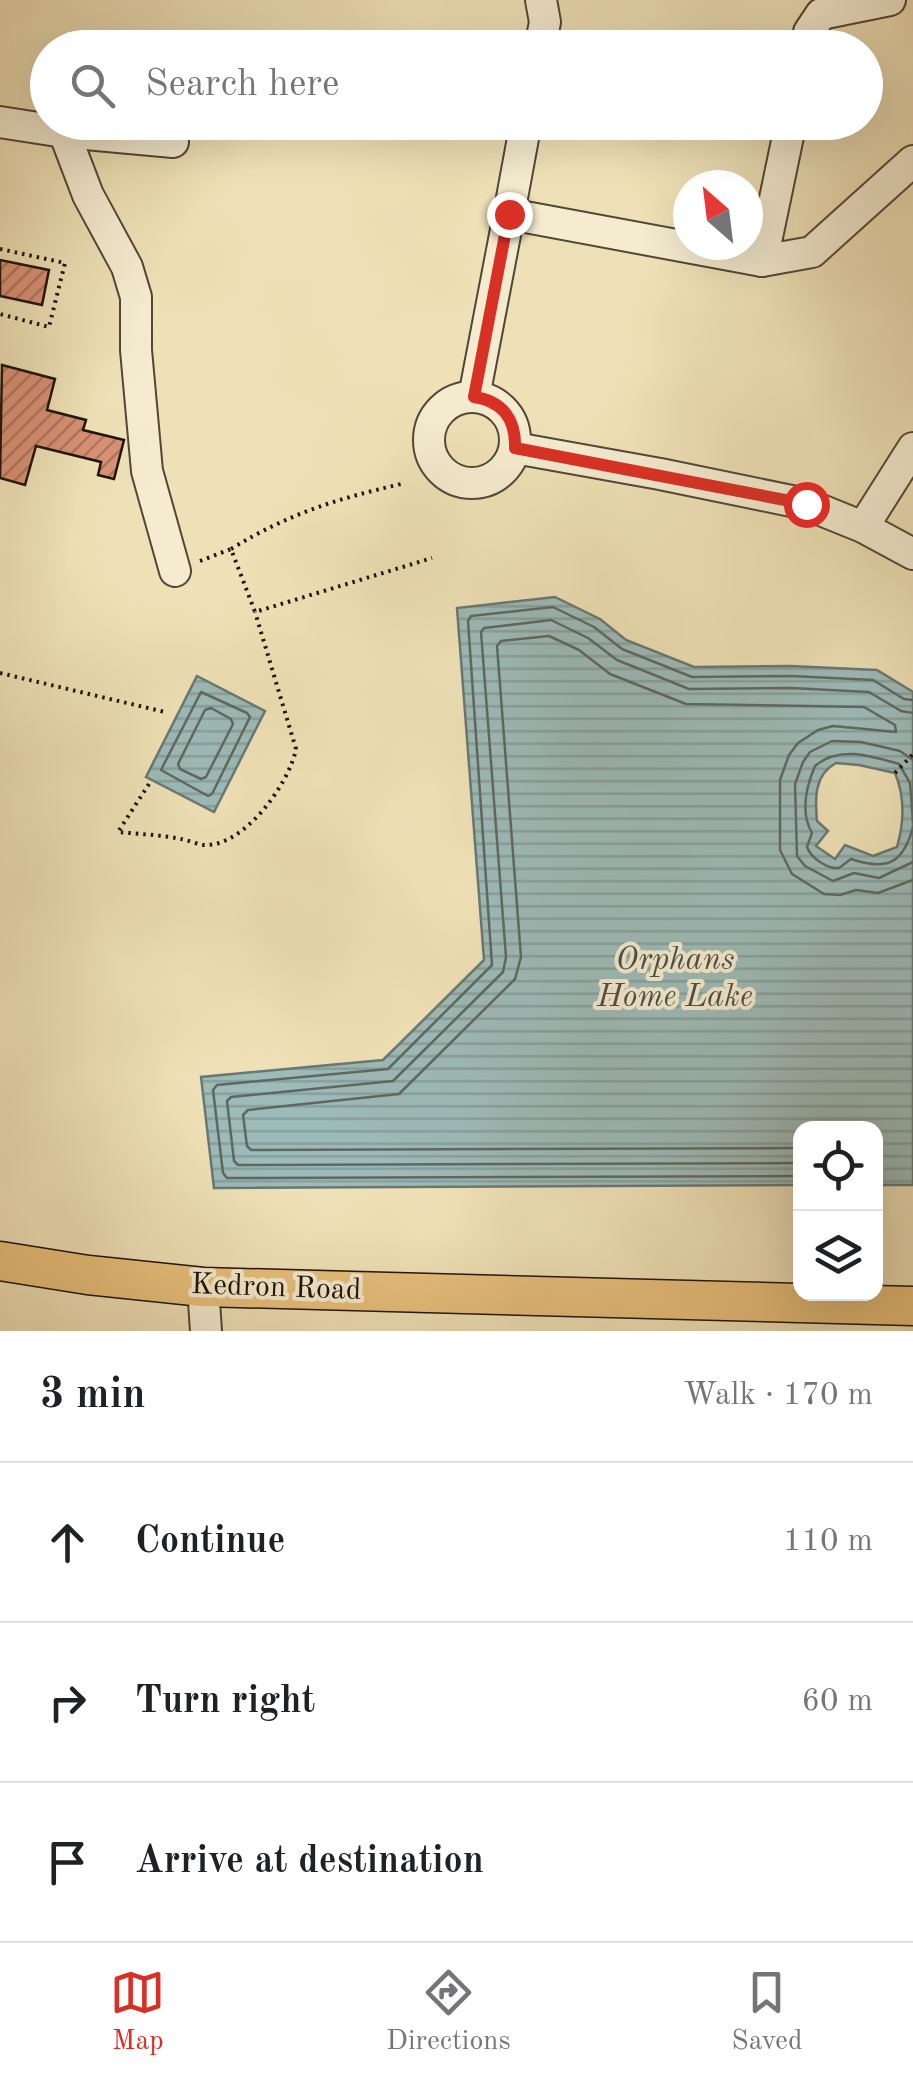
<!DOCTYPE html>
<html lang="en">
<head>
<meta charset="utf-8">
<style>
	:root { --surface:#fff; --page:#f6f6f6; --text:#202124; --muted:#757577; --line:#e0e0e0; --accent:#d93025 }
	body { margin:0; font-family:"Old Standard TT",serif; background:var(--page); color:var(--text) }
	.controls { position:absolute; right:30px; bottom:30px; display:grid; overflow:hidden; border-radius:20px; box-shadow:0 10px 40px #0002 }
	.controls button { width:90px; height:90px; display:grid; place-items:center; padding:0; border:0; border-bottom:2px solid var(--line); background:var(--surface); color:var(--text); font:50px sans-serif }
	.compass { position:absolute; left:673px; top:170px; width:90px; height:90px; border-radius:50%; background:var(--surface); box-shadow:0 10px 40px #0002; rotate:332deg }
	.stop { position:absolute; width:30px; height:30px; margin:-22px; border:8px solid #d93025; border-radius:50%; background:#fff }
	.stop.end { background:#d93025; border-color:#fff; box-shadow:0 2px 10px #0008 }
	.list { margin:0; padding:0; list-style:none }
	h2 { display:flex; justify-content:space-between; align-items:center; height:130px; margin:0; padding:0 40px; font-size:42px }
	h2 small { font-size:32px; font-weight:400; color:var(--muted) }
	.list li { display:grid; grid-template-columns:65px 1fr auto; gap:30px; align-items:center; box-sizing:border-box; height:160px; padding:0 40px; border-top:2px solid var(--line) }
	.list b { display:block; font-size:38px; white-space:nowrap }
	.list em { font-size:32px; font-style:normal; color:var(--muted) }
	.icon { flex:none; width:55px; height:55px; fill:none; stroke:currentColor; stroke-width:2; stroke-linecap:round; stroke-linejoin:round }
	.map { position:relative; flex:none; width:913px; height:1331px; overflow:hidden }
	.search { position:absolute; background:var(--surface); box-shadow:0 10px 40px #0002; left:30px; right:30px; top:30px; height:110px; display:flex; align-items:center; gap:25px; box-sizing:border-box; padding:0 35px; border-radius:55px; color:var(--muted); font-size:38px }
	.sheet { height:610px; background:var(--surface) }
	nav { display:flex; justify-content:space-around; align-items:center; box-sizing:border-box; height:140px; border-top:2px solid var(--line); background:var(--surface); font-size:28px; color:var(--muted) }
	nav a { display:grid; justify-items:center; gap:5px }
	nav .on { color:var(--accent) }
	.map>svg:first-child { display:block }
	.water { fill:url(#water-rules); stroke:#6a7873; stroke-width:2.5; fill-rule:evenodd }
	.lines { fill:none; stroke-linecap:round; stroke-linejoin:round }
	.shore { stroke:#5e6862; stroke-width:2.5 }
	.building { fill:url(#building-hatch); stroke:#1e140b; stroke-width:2.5 }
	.minor-casing { stroke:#524736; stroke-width:34 }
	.major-casing { stroke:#1e140b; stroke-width:41 }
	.path { stroke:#1e140b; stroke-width:4; stroke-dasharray:2.5 5; stroke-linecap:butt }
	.minor { stroke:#f5ecd0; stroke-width:30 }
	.major { stroke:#e8c07c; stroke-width:38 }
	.route { stroke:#d93025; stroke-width:12 }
	.labels { text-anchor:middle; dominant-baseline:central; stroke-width:8; stroke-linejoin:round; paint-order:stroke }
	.street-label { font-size:30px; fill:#1e140b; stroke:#f5ecd0 }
	.water-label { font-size:32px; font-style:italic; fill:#4a4e48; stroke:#f5ecd0 }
</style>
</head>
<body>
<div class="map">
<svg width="913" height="1331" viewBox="0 0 913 1331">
	<defs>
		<pattern id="water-rules" width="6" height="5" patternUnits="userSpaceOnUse" patternTransform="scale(2.5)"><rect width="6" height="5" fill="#9dbbb8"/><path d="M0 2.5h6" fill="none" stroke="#87a09d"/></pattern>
		<pattern id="building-hatch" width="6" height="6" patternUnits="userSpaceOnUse" patternTransform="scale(2.5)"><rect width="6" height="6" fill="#d89175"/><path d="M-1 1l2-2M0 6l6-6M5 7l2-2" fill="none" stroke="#af755e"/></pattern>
	</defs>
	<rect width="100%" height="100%" fill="#efe1b7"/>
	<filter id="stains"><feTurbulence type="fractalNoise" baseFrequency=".002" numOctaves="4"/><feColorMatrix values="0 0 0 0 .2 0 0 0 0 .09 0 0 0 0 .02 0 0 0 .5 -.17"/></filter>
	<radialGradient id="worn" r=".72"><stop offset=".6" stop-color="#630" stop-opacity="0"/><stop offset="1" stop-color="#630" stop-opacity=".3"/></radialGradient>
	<g class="water">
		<path d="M 555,597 L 600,619 L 626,640 L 694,667 L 791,666 L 877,670 L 913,692 L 913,1185 L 876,1185 L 876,1128 L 800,1128 L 800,1185 L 214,1188 L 201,1077 L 383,1060 L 484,960 L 457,608 ZM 836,763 L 859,765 L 895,773 C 905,797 904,823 897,847 L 873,856 L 845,845 L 835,859 L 816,846 L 828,831 L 817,821 C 815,798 814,775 836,763 Z"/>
		<path d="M 197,676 L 265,711 L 214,812 L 146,777 Z"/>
	</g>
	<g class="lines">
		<g class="shore">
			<path d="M 201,692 L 247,713 L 250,717 L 212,794 L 208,796 L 161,770 Z"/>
			<path d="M 211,708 L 231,719 L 233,724 L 206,777 L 201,779 L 180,769 L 178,764 L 205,710 Z"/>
			<path d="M 913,760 L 900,751 L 861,742 L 832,741 L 810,752 L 803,762 L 795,784 L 797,856 L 805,866 L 833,881 L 854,873 L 879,878 L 913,862"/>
			<path d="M 913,822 L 910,783 L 899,764 C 871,756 839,745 815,766 C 806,787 800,812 812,833 L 807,847 C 811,858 827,869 839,868 L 851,859 C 887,871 903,864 913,827"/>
			<path d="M 800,1148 L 251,1150 L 247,1146 L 243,1115 L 248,1110 L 399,1094 L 515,979 L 521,957 L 497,646 L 501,641 L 549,636 L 579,650 L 610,674 L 686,704 L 864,707 L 895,725 L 896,732 L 833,726 L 818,730 L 798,743 L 789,755 L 780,780 L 780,850 L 792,874 L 824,894 L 840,895 L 856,890 L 878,893 L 913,880"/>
			<path d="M 800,1163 L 238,1165 L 234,1161 L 227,1101 L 231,1097 L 393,1081 L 503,972 L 506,957 L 481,632 L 484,628 L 551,620 L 588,638 L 617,660 L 689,689 L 791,688 L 869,692 L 901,711 L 913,713"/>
			<path d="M 800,1176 L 227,1178 L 223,1173 L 213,1090 L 217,1085 L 388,1069 L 492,965 L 468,621 L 471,616 L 553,607 L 594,627 L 622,649 L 692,677 L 791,676 L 873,680 L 904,699 L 913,700"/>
		</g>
	</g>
	<g class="building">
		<path d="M 0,260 L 49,270 L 42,305 L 0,296 Z"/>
		<path d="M 2,365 L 55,379 L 47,410 L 86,420 L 83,430 L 124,440 L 114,479 L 98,475 L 101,462 L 36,446 L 25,485 L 0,478 Z"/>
	</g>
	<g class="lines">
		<g class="minor-casing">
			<g id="minor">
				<path d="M 540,48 L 545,22 L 541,0"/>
				<path d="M 806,48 L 809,32 L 821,14 L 890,0"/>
				<path d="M 0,122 L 64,132 L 173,142"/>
				<path d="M 791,122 L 762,261 L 812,252 L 913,161"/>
				<path d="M 64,132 L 88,195 L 127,267 L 136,297 L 136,350 L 147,471 L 175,571"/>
				<path d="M 509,214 L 526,122"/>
				<circle cx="472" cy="440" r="43"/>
				<path d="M 474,397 L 509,214 L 762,261"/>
				<path d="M 515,448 L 660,474 L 806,504 L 863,527 L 913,554"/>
				<path d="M 863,527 L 913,448"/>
				<path d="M 203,1287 L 206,1331"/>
			</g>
		</g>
		<g class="major-casing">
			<path id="major" d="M 0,1261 L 88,1275 L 203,1287 L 913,1306"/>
		</g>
		<g class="path">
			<path d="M 0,249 L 65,263 L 49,327 L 0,314"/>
			<path d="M 231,549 C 288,514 336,499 401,484"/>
			<path d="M 200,561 L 231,549 L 255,612 L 432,558"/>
			<path d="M 0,673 L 165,712"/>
			<path d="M 895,773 L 913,754"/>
			<path d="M 149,784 L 118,832 C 139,834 161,835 181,839 C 188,840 196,844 204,845 C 244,847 289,784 296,749 L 255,612"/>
		</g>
		<use href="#minor" class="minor"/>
		<use href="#major" class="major"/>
	</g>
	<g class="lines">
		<path class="route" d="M 509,214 L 474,397 C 503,401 516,420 515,448 L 806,504"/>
	</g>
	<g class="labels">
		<g class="street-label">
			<text transform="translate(276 1288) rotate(2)">Kedron Road</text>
		</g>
		<g class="water-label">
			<text x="675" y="961">Orphans<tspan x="675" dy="37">Home Lake</tspan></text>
		</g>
	</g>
	<rect width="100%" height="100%" filter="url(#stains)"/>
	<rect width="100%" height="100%" fill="url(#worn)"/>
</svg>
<div class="controls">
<button><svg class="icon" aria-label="locate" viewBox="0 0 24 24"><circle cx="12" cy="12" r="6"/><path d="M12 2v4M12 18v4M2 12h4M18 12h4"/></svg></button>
<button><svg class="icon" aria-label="layers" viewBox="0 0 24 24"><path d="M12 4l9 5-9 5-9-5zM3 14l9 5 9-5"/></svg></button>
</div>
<svg class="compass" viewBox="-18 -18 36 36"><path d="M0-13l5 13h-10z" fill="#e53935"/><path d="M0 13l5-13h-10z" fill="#757577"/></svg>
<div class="stop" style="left:806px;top:504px"></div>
<div class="stop end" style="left:509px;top:214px"></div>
<div class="search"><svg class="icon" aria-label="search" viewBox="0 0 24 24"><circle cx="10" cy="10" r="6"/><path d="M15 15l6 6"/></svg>Search here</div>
</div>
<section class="sheet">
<h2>3 min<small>Walk · 170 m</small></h2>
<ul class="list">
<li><svg class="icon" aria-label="ahead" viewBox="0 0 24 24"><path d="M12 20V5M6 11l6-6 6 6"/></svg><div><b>Continue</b></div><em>110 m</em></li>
<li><svg class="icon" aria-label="right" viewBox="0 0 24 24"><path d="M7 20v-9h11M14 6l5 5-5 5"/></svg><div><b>Turn right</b></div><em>60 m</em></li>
<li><svg class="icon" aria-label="arrive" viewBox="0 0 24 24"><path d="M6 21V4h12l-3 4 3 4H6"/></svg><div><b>Arrive at destination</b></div></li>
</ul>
</section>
<nav>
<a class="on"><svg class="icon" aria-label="map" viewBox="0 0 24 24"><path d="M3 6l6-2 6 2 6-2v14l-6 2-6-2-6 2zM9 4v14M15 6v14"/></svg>Map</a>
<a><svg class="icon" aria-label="directions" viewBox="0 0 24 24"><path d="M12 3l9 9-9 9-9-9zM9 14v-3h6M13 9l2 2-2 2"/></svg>Directions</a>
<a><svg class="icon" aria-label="saved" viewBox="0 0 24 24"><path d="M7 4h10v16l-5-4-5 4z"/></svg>Saved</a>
</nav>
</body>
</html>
